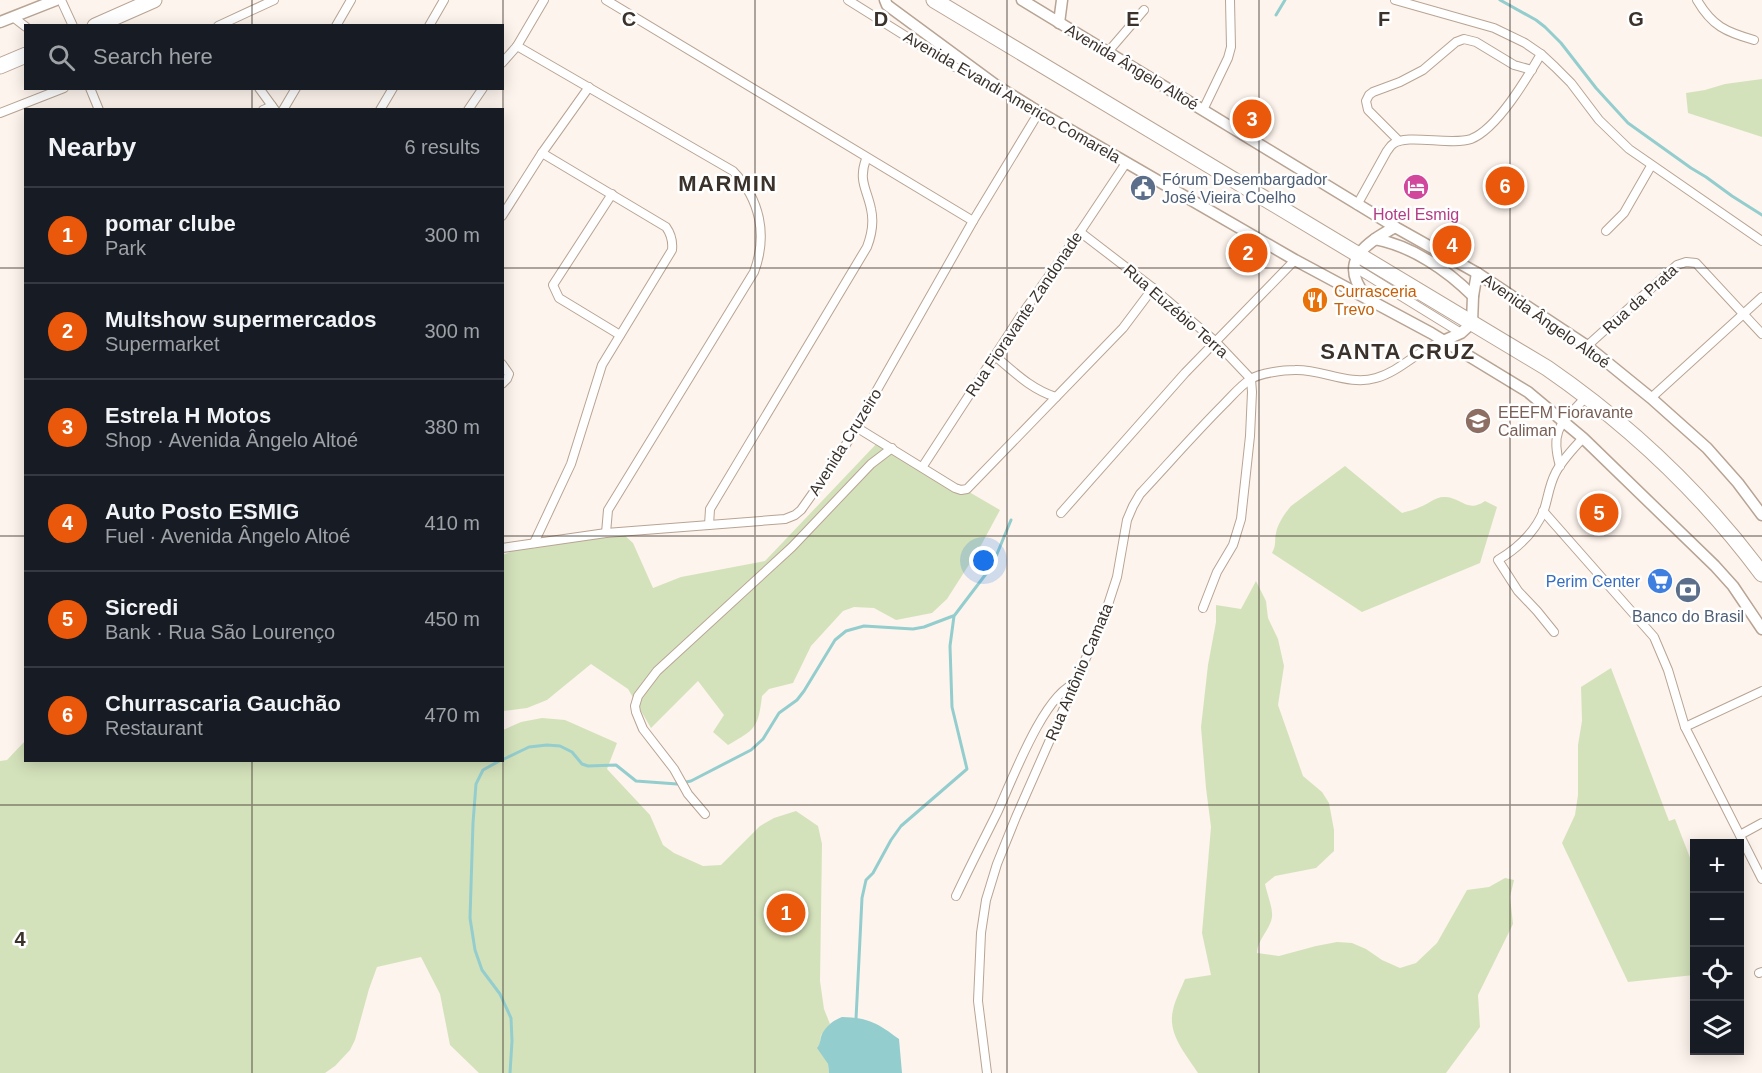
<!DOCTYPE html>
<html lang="en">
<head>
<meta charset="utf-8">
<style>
	:root { --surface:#171b24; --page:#20242c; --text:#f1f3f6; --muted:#9ea1a6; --line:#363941; --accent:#ea580c }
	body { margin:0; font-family:Arial,sans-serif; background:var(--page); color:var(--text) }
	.controls { position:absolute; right:18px; bottom:18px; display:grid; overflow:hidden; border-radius:0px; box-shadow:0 3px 15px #0003 }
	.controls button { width:54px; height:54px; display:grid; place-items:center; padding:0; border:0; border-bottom:2px solid var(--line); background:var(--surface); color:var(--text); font:30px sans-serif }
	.you { position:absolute; left:984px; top:561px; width:21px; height:21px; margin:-15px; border:4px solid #fff; border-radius:50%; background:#1a73e8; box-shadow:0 0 0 9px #1a73e833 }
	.badge { display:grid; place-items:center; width:39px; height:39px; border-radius:50%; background:var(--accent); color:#fff; font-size:20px; font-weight:700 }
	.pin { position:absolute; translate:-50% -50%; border:3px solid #fff; box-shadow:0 2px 6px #0006 }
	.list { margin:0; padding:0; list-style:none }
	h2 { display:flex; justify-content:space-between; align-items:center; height:78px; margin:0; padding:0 24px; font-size:26px }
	h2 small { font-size:20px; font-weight:400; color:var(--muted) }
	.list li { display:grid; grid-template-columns:39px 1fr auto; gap:18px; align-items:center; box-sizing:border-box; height:96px; padding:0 24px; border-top:2px solid var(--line) }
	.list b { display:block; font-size:22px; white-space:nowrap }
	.list p { margin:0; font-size:20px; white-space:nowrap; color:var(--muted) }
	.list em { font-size:20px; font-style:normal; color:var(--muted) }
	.icon { flex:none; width:33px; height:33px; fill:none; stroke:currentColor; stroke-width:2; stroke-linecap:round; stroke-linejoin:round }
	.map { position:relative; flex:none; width:1762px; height:1073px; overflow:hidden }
	.search { position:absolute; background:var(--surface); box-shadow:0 3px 15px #0003; left:24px; top:24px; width:480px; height:66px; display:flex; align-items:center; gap:15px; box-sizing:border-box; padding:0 21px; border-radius:0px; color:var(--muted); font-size:22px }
	.panel { position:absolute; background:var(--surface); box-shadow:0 3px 15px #0003; left:24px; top:108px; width:480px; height:654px; border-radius:0px }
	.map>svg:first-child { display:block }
	.green { fill:#d4e2bb }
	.water { fill:#94cdce }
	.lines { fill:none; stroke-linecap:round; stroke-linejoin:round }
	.stream { stroke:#94cdce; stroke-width:3 }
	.street-casing { stroke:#b8a494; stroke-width:10 }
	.secondary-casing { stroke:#b8a494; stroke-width:13 }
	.highway-casing { stroke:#b8a494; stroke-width:17 }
	.street { stroke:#fff; stroke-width:8 }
	.secondary { stroke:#fff; stroke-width:10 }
	.highway { stroke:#fff; stroke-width:15 }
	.grid { fill:none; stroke:#3a322b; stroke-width:1.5; stroke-opacity:0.55 }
	.labels { text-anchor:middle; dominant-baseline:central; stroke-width:5; stroke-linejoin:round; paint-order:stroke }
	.street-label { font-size:16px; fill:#3a322b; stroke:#fff }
	.service-label { font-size:16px; fill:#4e5e75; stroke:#fff; text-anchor:start }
	.hotel-label { font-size:16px; fill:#b23c85; stroke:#fff }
	.food-label { font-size:16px; fill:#c56008; stroke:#fff; text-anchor:start }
	.education-label { font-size:16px; fill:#785e54; stroke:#fff; text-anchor:start }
	.shop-label { font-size:16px; fill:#366cbe; stroke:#fff; text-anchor:end }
	.district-label { font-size:22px; font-weight:bold; letter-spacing:1.5px; fill:#3a322b; stroke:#fff }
	.grid-label { font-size:20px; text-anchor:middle; font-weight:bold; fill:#3a322b; stroke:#fff; stroke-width:5; stroke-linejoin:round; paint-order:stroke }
</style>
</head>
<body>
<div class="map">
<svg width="1762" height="1073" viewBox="0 0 1762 1073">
	<rect width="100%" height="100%" fill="#fdf4ed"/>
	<g class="green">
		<path d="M 1762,79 L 1762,137 L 1688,113 L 1686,93 L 1705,90 L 1725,84 Z"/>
		<path d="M 880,440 L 1000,510 L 979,549 L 947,599 L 932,613 L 896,620 L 874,608 L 854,607 L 843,611 L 811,646 L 793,683 L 769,689 L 762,696 C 758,728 756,729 728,745 L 713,732 L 724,715 L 698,681 L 651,728 L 628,689 L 591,664 L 547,700 L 527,708 L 503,711 L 503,555 L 519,548 L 622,533 L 633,543 L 653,588 L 681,577 L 765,561 Z"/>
		<path d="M 1345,466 L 1402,513 C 1408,511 1414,510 1420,507 C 1429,504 1435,496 1446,497 C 1461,498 1468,513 1485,501 L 1497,507 L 1480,563 L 1362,612 L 1272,553 C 1277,543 1274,542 1276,533 C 1278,523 1285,513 1291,506 Z"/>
		<path d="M 1256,581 L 1266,601 L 1268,618 L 1278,639 L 1284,666 L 1278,705 L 1303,776 L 1322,792 L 1329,803 L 1334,830 L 1334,851 L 1316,868 L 1275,876 L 1265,884 C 1267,894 1273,908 1272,917 C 1270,930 1257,940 1257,953 L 1279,956 L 1316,946 L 1337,942 L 1352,943 L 1366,949 L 1382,960 L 1400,968 L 1416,963 L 1437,943 L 1467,890 L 1489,887 L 1505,878 L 1514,880 L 1510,897 L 1513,924 L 1478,995 L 1480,1027 L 1446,1073 L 1198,1073 C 1186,1054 1167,1034 1173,1010 C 1175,1000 1181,989 1185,979 L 1211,975 L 1202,933 L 1211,827 L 1206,788 L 1201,727 L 1208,665 L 1216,622 L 1216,605 L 1241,609 Z"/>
		<path d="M 1611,668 L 1669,821 L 1675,819 L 1694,868 L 1694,975 L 1628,982 L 1562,843 L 1575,815 L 1578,795 L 1578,745 L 1582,721 L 1581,687 Z"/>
		<path d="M 542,718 L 565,720 L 617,743 L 607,769 L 650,815 L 663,845 L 674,853 L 703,866 L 721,865 L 760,826 L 774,818 L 796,811 L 818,826 L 822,844 L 820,981 L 824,1009 L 830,1024 L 821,1035 L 820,1043 L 818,1048 L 828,1064 L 829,1073 L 479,1073 L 450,1045 L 440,994 L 421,957 L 377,967 L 369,989 L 355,1040 L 350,1050 L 335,1066 L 325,1073 L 0,1073 L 0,761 L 7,760 L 25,741 L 26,760 L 502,760 L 503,730 L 521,722 Z"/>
	</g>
	<path class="water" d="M 842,1017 C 870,1018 877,1023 899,1039 L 902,1073 L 829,1073 L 828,1064 L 817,1048 C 821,1043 820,1038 822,1034 C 827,1025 834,1020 842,1017 Z"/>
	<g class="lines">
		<g class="stream">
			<path d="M 1500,0 L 1536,20 L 1545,27 L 1561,43 L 1596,88 L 1628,123 L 1691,168 L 1706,177 L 1732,196 L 1762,215"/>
			<path d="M 1276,15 L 1285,0"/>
			<path d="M 501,760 L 483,770 L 476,784 L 473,823 L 470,918 L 475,950 L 482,970 L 500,994 L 511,1018 L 512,1041 L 510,1073"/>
			<path d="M 502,760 L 529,747 L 547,745 L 560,746 L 572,752 L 582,764 L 588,766 L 616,765 L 636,781 L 677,784 L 691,781 L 751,750 L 763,739 L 779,713 L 797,700 L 804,691 L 835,640 L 846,631 L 864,626 L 913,629 L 924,627 L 953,616"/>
			<path d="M 856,1019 L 862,898 L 866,880 L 873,873 L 891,840 L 901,826 L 967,769 L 952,707 L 950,646 L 954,616 L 992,566 L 1011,520"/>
		</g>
		<g class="street-casing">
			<g id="street">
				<path d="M 61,0 L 73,26"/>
				<path d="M 606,0 L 973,221"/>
				<path d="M 848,0 L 955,67 L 981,78"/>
				<path d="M 1395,0 L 1494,28 L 1525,43 L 1541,54 L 1555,67 L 1571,83 L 1599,120 L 1629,149 L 1762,241"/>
				<path d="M 1697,0 C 1712,26 1726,32 1754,40"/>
				<path d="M 13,17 L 26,27"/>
				<path d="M 218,26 L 274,0"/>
				<path d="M 336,26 L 351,0"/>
				<path d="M 429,26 L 444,0"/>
				<path d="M 517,46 L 733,171 C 760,199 768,235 754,272 L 608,510 L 606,533"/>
				<path d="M 1107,53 L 1144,10"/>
				<path d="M 502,63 L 517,46 L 544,0"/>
				<path d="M 90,88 L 99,110"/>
				<path d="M 259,88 L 275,110"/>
				<path d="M 263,110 L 272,106"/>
				<path d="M 283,110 L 296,88"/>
				<path d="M 380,110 L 393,88"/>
				<path d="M 468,110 L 483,88"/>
				<path d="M 1203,110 L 1228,58 L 1231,47 L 1230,0"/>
				<path d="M 0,113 L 64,88"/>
				<path d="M 1399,141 L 1368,110 L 1366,101 L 1369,95 L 1373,92 L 1400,82 L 1423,70 L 1456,42 L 1464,39 L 1476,42 L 1514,65 L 1532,70"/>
				<path d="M 612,194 L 553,285 L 559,298 L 620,335"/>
				<path d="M 1357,205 L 1387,151 C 1389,149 1390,146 1393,144 C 1406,133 1451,146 1471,139 C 1497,129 1527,78 1541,54"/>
				<path d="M 502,216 L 542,153 L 589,87"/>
				<path d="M 1606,231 L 1624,213 L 1651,166"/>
				<path d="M 1080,232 L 1153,288 L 1215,341 L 1251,379 L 1252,392 L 1250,436 L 1241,519 L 1233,545 L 1217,572 L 1203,608"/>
				<path d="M 1354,267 L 1461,333"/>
				<path d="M 1587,346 L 1677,265 L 1686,262 L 1696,263 L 1762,334"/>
				<path d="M 995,356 C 1014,372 1032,390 1056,397"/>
				<path d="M 502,364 L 509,374 L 507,379 L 502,384"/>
				<path d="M 1651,398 L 1762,297"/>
				<path d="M 856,427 L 955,488 L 961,490 L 967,489 L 1123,328 L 1153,288"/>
				<path d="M 923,466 L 1020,317 L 1080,232 L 1126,163"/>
				<path d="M 1560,466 C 1549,428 1563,422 1587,396"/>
				<path d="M 1543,511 L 1654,637 L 1668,670 L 1685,727 L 1762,879"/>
				<path d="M 1061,513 L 1185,373 L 1295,260"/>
				<path d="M 709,525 L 710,509 L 867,247 C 872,234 874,222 871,209 C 867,189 858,181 866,159"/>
				<path d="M 534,543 L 571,464 L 602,365 L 672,250 C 673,241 671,234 666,227 L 542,153"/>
				<path d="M 502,548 L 606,533 L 785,519 L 795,515 L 801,510 L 840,455 L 973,221 L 1039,112"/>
				<path d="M 1554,632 L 1537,611 L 1518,591 L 1498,560 C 1518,548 1535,533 1544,510 C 1548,498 1549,486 1555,474 C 1561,461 1573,449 1583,438"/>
				<path d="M 1685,727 L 1762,691"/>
				<path d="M 705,814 L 688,794 L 674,769 L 643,729 L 636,712 L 635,706 L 638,696 L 657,671 L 792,547 L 871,464 L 892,448"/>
				<path d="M 1740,835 L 1762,823"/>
				<path d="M 956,896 C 969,868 983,841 997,813 C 1011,783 1044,693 1076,683"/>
				<path d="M 1759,973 L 1762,972"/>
				<path d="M 987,1073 L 978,1001 L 981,933 L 986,900 L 997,864 L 1016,817 L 1104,617 L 1117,577 L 1127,520 L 1133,506 L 1140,494 C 1168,464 1195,433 1224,404 C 1232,396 1241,385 1251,379 C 1260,373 1284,370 1295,370 C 1322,369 1349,386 1376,378 C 1401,371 1419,349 1443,341"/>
			</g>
		</g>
		<g class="secondary-casing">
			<g id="secondary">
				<path d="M 885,0 L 887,5 L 997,86 L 1039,112 L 1295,260 L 1431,333 L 1528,392 L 1583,438 L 1715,566 L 1733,586 L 1762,629"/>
				<path d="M 1022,0 L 1395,227 L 1477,273 L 1587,346 L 1651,398 L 1707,448 L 1738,483 L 1762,515"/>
				<path d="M 0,22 L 56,0"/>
				<path d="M 1059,23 L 1062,0"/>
				<path d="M 1375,239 C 1412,246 1447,270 1473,296"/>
				<path d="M 1365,295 C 1338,261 1366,243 1395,227"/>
				<path d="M 1443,341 L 1461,333 L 1472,323 L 1473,296 L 1477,273"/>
			</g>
		</g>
		<g class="highway-casing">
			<g id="highway">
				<path d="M 934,0 L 1547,368 C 1631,426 1701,492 1762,574"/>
				<path d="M 95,26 L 154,0"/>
				<path d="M 0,66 L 26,55"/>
			</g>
		</g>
		<use href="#street" class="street"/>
		<use href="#secondary" class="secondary"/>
		<use href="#highway" class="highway"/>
	</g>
	<path class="grid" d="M 252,0 L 252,26M 503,0 L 503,1073M 755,0 L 755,1073M 1007,0 L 1007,1073M 1259,0 L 1259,1073M 1510,0 L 1510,1073M 252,88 L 252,110M 0,268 L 26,268M 502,268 L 1762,268M 0,536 L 26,536M 502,536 L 1762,536M 252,760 L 252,1073M 0,805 L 1762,805"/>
	<defs>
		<g id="hotel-disc" transform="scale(1.35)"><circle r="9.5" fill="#d1479c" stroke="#fff"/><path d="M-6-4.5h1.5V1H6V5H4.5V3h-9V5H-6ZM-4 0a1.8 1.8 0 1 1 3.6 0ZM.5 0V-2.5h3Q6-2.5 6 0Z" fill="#fff"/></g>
		<g id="civic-disc" transform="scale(1.35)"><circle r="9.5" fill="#5c6f8a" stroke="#fff"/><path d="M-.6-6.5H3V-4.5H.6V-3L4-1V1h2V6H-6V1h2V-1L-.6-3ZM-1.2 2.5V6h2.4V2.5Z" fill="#fff"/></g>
		<g id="restaurant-disc" transform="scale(1.35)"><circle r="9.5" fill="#e8710a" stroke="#fff"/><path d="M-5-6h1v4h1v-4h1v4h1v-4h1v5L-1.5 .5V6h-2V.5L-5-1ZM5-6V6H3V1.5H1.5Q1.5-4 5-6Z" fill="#fff"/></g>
		<g id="school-disc" transform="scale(1.35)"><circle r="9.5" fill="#8d6e63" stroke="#fff"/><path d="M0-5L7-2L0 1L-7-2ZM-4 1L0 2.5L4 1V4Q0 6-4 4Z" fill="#fff"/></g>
		<g id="supermarket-disc" transform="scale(1.35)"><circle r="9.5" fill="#3f7fe0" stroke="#fff"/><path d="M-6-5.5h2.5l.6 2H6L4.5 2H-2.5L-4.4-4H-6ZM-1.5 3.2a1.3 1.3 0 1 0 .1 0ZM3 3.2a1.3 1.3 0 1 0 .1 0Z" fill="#fff"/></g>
		<g id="bank-disc" transform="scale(1.35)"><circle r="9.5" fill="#5c6f8a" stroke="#fff"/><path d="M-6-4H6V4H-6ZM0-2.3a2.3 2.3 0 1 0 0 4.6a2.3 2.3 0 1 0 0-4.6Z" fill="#fff"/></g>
	</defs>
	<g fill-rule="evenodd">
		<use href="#hotel-disc" x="1416" y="187"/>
		<use href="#civic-disc" x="1143" y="188"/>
		<use href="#restaurant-disc" x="1315" y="300"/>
		<use href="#school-disc" x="1478" y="421"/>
		<use href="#supermarket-disc" x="1660" y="581"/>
		<use href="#bank-disc" x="1688" y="590"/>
	</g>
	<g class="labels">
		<g class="street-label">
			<text transform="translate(1132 67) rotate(31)">Avenida Ângelo Altoé</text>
			<text transform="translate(1012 97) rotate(30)">Avenida Evandi Americo Comarela</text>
			<text transform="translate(1640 299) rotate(-42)">Rua da Prata</text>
			<text transform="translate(1176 311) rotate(41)">Rua Euzébio Terra</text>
			<text transform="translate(1024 314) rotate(-56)">Rua Fioravante Zandonade</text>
			<text transform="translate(1546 321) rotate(35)">Avenida Ângelo Altoé</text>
			<text transform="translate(845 442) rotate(-58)">Avenida Cruzeiro</text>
			<text transform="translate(1079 672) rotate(-67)">Rua Antônio Camata</text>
		</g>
		<g class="service-label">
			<text x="1162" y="179">Fórum Desembargador<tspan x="1162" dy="18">José Vieira Coelho</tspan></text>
			<text x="1688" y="616" text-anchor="middle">Banco do Brasil</text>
		</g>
		<g class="hotel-label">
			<text x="1416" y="214">Hotel Esmig</text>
		</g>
		<g class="food-label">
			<text x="1334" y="291">Currasceria<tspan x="1334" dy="18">Trevo</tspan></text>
		</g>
		<g class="education-label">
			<text x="1498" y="412">EEEFM Fioravante<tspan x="1498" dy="18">Caliman</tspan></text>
		</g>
		<g class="shop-label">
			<text x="1640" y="581">Perim Center</text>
		</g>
		<g class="district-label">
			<text x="728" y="183">MARMIN</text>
			<text x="1398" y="351">SANTA CRUZ</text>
		</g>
	</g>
	<g class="grid-label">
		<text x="629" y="26">C</text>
		<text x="881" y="26">D</text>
		<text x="1133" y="26">E</text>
		<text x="1384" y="26">F</text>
		<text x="1636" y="26">G</text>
		<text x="20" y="946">4</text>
	</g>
</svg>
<div class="controls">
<button>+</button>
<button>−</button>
<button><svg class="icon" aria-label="locate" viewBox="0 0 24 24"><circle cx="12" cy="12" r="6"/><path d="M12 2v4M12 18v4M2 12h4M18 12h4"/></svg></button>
<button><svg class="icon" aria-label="layers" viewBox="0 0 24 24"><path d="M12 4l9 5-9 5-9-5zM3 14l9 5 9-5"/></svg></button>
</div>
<div class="you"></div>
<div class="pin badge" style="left:786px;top:913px">1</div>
<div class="pin badge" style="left:1248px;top:253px">2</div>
<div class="pin badge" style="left:1252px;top:119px">3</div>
<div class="pin badge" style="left:1452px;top:245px">4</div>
<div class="pin badge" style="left:1599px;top:513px">5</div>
<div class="pin badge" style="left:1505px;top:186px">6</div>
<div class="search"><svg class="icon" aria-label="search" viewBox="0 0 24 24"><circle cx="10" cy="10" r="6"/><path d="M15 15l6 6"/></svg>Search here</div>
<section class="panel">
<h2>Nearby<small>6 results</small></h2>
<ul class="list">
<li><span class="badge">1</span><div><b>pomar clube</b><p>Park</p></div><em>300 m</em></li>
<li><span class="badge">2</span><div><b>Multshow supermercados</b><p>Supermarket</p></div><em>300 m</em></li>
<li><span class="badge">3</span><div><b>Estrela H Motos</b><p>Shop · Avenida Ângelo Altoé</p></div><em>380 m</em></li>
<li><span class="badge">4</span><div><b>Auto Posto ESMIG</b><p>Fuel · Avenida Ângelo Altoé</p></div><em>410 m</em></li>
<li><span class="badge">5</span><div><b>Sicredi</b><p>Bank · Rua São Lourenço</p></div><em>450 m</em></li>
<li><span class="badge">6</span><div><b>Churrascaria Gauchão</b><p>Restaurant</p></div><em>470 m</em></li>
</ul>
</section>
</div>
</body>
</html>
